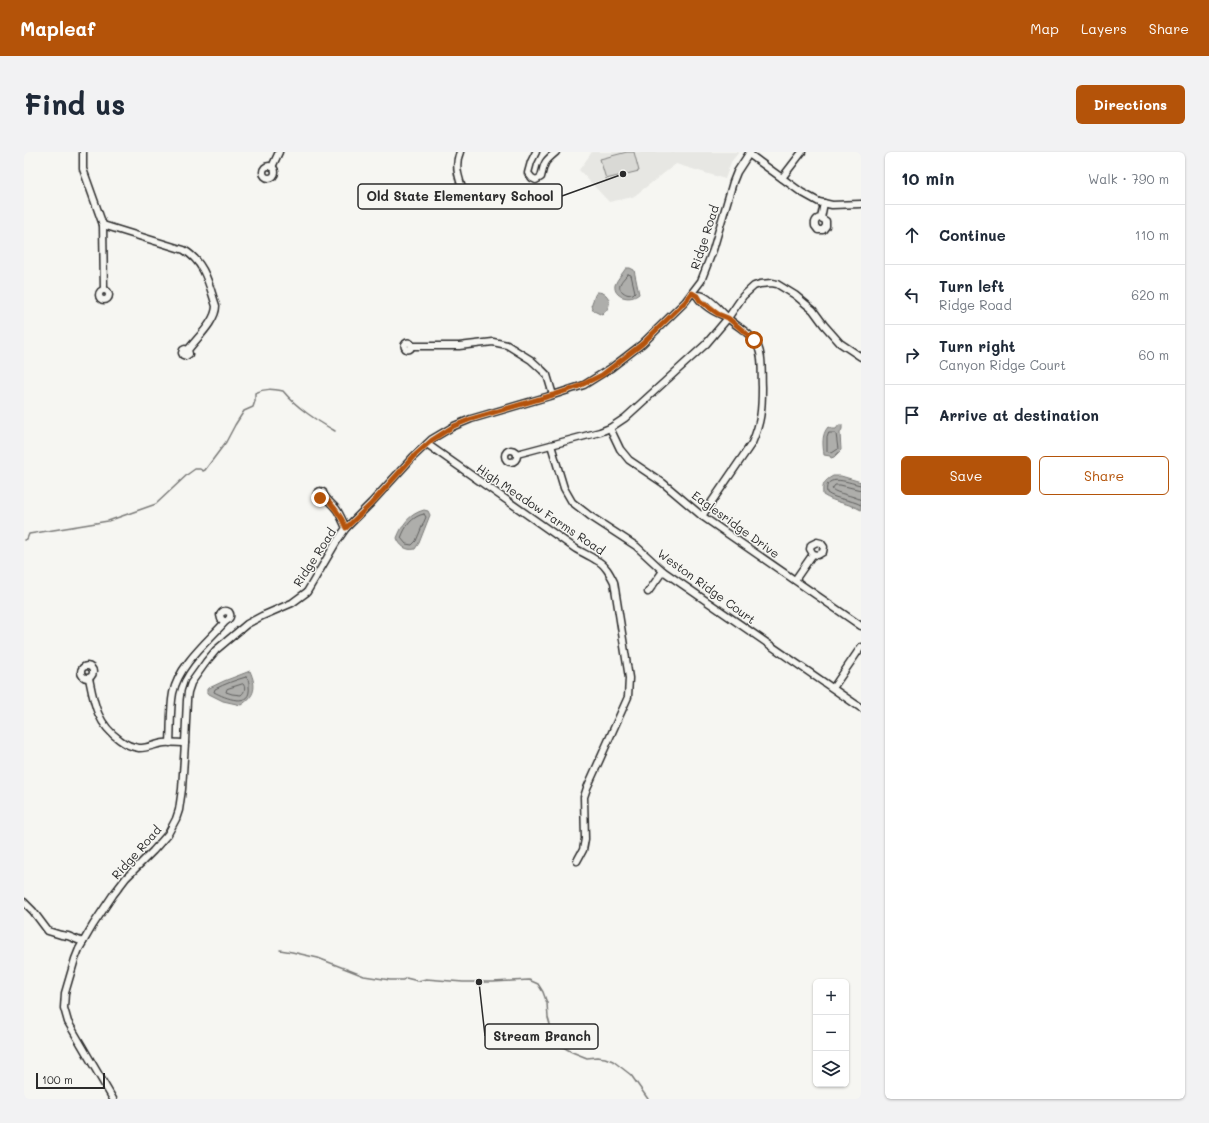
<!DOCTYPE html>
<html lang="en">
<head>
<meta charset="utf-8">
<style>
	:root { --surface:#fff; --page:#f2f2f3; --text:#1f2937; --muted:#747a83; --line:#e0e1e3; --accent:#b45309 }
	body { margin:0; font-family:Mali,sans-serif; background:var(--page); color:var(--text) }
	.controls { position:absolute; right:12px; bottom:12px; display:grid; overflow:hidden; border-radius:6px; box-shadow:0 1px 3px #0004 }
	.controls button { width:36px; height:36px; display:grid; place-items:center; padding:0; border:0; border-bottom:1px solid var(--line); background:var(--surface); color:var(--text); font:20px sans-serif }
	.scale { position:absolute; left:12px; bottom:10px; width:69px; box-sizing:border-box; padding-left:4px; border:2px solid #2b2b2b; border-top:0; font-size:11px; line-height:14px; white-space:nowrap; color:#2b2b2b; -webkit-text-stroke:3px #f6f6f2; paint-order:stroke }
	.stop { position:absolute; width:12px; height:12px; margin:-9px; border:3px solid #b45309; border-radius:50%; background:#fff }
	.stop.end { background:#b45309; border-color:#fff; box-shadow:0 1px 4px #0008 }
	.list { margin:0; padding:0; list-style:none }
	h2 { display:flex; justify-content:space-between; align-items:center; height:52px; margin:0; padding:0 16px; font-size:17px }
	h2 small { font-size:13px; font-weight:400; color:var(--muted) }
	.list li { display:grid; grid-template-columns:26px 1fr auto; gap:12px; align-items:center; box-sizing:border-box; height:60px; padding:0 16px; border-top:1px solid var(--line) }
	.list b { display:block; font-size:15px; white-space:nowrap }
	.list p { margin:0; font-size:13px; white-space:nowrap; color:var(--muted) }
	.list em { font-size:13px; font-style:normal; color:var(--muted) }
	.actions { display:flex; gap:8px; padding:12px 16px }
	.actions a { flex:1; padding:9px 0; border:1px solid var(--accent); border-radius:6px; text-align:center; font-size:14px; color:var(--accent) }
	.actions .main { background:var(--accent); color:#fff }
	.icon { flex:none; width:22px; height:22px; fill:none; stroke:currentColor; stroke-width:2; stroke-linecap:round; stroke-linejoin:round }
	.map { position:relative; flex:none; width:837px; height:947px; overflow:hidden; border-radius:6px }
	header { display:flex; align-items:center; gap:24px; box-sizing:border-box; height:56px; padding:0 20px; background:var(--accent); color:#fff }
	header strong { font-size:19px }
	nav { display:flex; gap:22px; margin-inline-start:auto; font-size:14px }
	.intro { display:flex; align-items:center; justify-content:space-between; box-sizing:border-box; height:96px; padding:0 24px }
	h1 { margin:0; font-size:28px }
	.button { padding:10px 18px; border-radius:6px; background:var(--accent); color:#fff; font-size:14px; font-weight:700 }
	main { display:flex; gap:24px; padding:0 24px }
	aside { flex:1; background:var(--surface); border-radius:6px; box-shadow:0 1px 3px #0004 }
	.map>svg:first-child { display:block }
	.built { fill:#e7e7e3 }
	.green { fill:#d9d9d5; stroke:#828280 }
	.water { fill:#aeaeab; stroke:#7a7a78 }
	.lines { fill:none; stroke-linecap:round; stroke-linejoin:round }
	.shore { stroke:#5f5f5e; stroke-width:1 }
	.stream { stroke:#7a7a78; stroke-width:1.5 }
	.minor-casing { stroke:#2b2b2b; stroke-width:9 }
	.minor { stroke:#f6f6f2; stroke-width:6 }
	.route { stroke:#b45309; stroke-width:5 }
	.labels { text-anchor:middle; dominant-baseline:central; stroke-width:3; stroke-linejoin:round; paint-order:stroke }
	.street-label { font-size:12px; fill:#2b2b2b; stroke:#f6f6f2 }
	.leader { fill:none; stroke:#2b2b2b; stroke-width:1.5 }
	.callout-dot { fill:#2b2b2b; stroke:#f6f6f2; stroke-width:1.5 }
	.callout { fill:#f6f6f2; stroke:#2b2b2b; stroke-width:1.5 }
	.callout-label { font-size:13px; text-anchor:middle; font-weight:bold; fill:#2b2b2b }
</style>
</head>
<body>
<header>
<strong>Mapleaf</strong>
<nav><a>Map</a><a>Layers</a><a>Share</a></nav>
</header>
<div class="intro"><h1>Find us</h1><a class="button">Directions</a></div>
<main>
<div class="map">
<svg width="837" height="947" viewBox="0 0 837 947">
	<rect width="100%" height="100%" fill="#f6f6f2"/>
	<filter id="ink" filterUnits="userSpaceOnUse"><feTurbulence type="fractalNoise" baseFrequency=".025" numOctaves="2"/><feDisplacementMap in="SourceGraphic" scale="8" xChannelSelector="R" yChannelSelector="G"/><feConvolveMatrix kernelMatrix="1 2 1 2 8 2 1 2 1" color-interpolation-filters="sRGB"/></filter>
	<g filter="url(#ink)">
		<path class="built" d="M 568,0 L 715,0 L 707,10 L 701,27 L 652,12 L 609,45 L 585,50 L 555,18 Z"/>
		<path class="green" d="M 603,0 L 610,0 L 615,19 L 582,27 L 576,7 Z"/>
		<g class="water">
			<path d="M 602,116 L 606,116 L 610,118 L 615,142 C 606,150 589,145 591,133 C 593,127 599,121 602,116 Z"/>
			<path d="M 573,140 C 580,140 586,144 585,152 C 585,156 581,160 578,163 L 570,159 L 567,154 L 571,143 Z"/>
			<path d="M 815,273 L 818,273 L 818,277 L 816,281 L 817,298 L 810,305 L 807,306 L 806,304 L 800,303 C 799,294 797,283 804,275 L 808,277 L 812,277 Z"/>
			<path d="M 809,324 L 817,324 L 837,330 L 837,358 C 825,351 811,351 799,343 C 798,332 800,329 809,324 Z"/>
			<path d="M 400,358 L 404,359 L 406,363 L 395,391 L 391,397 C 382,399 376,394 373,386 C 378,373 385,362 400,358 Z"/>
			<path d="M 226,519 C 233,535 231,544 217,553 L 199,549 L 183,541 L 183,537 L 200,529 Z"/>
		</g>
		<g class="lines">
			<g class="shore">
				<path d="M 604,122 L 607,123 L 611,140 L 609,142 C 605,143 603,143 599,140 C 591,135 599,127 604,122 Z"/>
				<path d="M 805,281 L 811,281 L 812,282 L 814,297 L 808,301 L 804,300 L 803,299 L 803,286 Z"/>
				<path d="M 837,333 C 828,332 799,319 803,341 C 813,348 826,347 837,353"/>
				<path d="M 837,338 L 816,333 L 811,333 L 808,337 C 813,342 829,343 837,348"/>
				<path d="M 400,362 L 402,365 L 392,389 L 388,393 L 382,392 L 377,386 C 381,375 388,364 400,362 Z"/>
				<path d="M 222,525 C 225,528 225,530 225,534 C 228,557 201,546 190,540 L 191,537 C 201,532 211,528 222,525 Z"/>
				<path d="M 219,532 C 222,535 221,540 217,543 L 208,542 L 202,540 L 203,537 Z"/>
			</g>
			<g class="stream">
				<path d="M 0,388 L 3,387 L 5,382 L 84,369 L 132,352 L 164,322 L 171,317 L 176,317 L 179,319 L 181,318 L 202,290 L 211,273 L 220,259 L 229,255 L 231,249 L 231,241 C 241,236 249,237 259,239 C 273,256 292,268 311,279"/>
				<path d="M 256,798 L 268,800 L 294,806 L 340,824 L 366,828 L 379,828 L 382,826 L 394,829 L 402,827 L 439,830 L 469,830 L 505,828 L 514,832 L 519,840 L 523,851 L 524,866 L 527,876 L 535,888 L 534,892 L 548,900 L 563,906 L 573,905 L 581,906 L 589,909 L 607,923 L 624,947"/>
			</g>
			<g class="minor-casing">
				<g id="minor">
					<path d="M 59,0 L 59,17 L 79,73 L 80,138"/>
					<path d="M 436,0 C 430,14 435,26 439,39"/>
					<path d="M 512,0 L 507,10 L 504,21 L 508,26 L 512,28 L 517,25 C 521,10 519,11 532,0"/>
					<path d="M 725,2 L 777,40 L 795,50 L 808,53 L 837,52"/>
					<circle cx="245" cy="20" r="6"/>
					<path d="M 248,15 L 255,0"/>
					<path d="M 758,26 L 778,0"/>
					<circle cx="442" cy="44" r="6"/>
					<path d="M 797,66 L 802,69 L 802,74 L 799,78 L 794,78 L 791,74 C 790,69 793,66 797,66 L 800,51"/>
					<path d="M 79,73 L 160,98 C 181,110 185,133 192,154 C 192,169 173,186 164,198 L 165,202 L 162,204 L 159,203 L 158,201 L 159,198 L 161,197 L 164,198"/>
					<circle cx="80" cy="143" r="5"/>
					<path d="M 668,141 C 675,145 674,142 679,144 C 688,148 698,160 704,166 C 712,174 723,179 730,188 C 740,200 737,220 738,235 C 738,258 737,270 728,291 L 678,364"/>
					<path d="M 673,144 C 679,154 692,161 703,165"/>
					<circle cx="384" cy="194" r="3.5"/>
					<path d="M 388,194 L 435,194 L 469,190 L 483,193 L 507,208 L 518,218 L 523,223 L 529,243"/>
					<path d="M 586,276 L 596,297 L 605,308 L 639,331 L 678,364 L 837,474"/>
					<path d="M 403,292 L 552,397 C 559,401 566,404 572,408 C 581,412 586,422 590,430 L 605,526 L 604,545 L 563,636 L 560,645 L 561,687 L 559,698 L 553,709"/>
					<path d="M 527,293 L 540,336 L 548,350 L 566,364 L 612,394 L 639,419 L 837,556"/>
					<circle cx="487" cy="304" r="6"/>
					<path d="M 493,302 L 576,280 L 586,276 L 601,266 L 682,192 L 704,166 L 719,144 L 730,134 L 736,132 L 748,131 L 753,132 L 771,143 L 789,158 L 800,173 L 816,191 L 837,205"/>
					<path d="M 299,343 L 297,345 L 295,345 L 293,343 L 293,341 L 296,339 L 299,340 C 300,347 309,352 313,358 C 317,364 319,370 322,376"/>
					<path d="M 771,428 L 789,402 L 794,403 L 799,400 L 800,395 L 797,391 L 793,390 L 787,393 L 786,397 L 789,402"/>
					<path d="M 624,440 L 639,419"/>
					<circle cx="63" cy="520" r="6"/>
					<path d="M 65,526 C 70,551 73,572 96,588 C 101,592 108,595 115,596 C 124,596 132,592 140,591 C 147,590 154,591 161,591"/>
					<path d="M 809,536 L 837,495"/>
					<path d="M 146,591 C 147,574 146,557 149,541 C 155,513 183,490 201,470 L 197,467 L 196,463 C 198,459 201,458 205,460 C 208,464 205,468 201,470"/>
					<path d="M 0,750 L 9,759 L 24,779 L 37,783 L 44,784 L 59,790"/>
					<path d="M 89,947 L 44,870 L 40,856 L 41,841 L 51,807 L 55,797 L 69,773 L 89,743 L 102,726 L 129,699 L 144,682 L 152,667 L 155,658 L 158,637 L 161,591 L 163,548 L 164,540 L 167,531 L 182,510 L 192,498 L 223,472 L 238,464 L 268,451 L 283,440 L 313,389 L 322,376 L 347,351 L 389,305 L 408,287 L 430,274 L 447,267 L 529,243 L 560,233 L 587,216 L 618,192 L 661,150 L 677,129 L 689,98 L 709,30 L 713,20 L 726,0"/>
				</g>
			</g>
			<use href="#minor" class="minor"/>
		</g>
	</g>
	<g class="lines" filter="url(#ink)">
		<path class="route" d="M 296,346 L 299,343 C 309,354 317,363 322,376 L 347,352 L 389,305 L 408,288 L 430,274 L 447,267 L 529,243 L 553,235 L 578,223 L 618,192 L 661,150 L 668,141 L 673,144 L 676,149 L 694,162 L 704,166 L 730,188"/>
	</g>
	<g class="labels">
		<g class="street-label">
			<text transform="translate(680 85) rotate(-72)">Ridge Road</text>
			<text transform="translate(517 357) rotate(34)">High Meadow Farms Road</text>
			<text transform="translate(712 372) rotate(36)">Eaglesridge Drive</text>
			<text transform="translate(290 405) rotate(-57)">Ridge Road</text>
			<text transform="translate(683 434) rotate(36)">Weston Ridge Court</text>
			<text transform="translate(112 700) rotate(-48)">Ridge Road</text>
		</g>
	</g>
	<path class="leader" d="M599 22L538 44M455 830L461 884"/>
	<g class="callout-dot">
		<circle cx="599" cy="22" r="4"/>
		<circle cx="455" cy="830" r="4"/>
	</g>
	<g class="callout">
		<rect x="334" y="32" width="204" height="25" rx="4"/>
		<rect x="461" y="872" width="113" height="25" rx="4"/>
	</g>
	<g class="callout-label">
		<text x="436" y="49">Old State Elementary School</text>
		<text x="518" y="889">Stream Branch</text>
	</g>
</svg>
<div class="controls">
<button>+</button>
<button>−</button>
<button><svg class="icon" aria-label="layers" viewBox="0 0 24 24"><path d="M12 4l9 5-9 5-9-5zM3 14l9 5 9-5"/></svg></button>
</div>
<div class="scale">100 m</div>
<div class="stop" style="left:730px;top:188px"></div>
<div class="stop end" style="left:296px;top:346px"></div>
</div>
<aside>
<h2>10 min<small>Walk · 790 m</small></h2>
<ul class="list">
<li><svg class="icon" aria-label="ahead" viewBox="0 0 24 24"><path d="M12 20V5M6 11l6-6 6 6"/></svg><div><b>Continue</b></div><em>110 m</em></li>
<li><svg class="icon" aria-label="left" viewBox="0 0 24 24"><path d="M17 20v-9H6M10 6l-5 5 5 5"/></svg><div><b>Turn left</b><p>Ridge Road</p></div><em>620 m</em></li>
<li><svg class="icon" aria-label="right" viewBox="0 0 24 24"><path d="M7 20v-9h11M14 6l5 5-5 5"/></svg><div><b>Turn right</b><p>Canyon Ridge Court</p></div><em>60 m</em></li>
<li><svg class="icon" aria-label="arrive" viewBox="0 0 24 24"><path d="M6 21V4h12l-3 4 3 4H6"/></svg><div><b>Arrive at destination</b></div></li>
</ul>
<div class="actions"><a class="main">Save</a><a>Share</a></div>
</aside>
</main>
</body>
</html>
